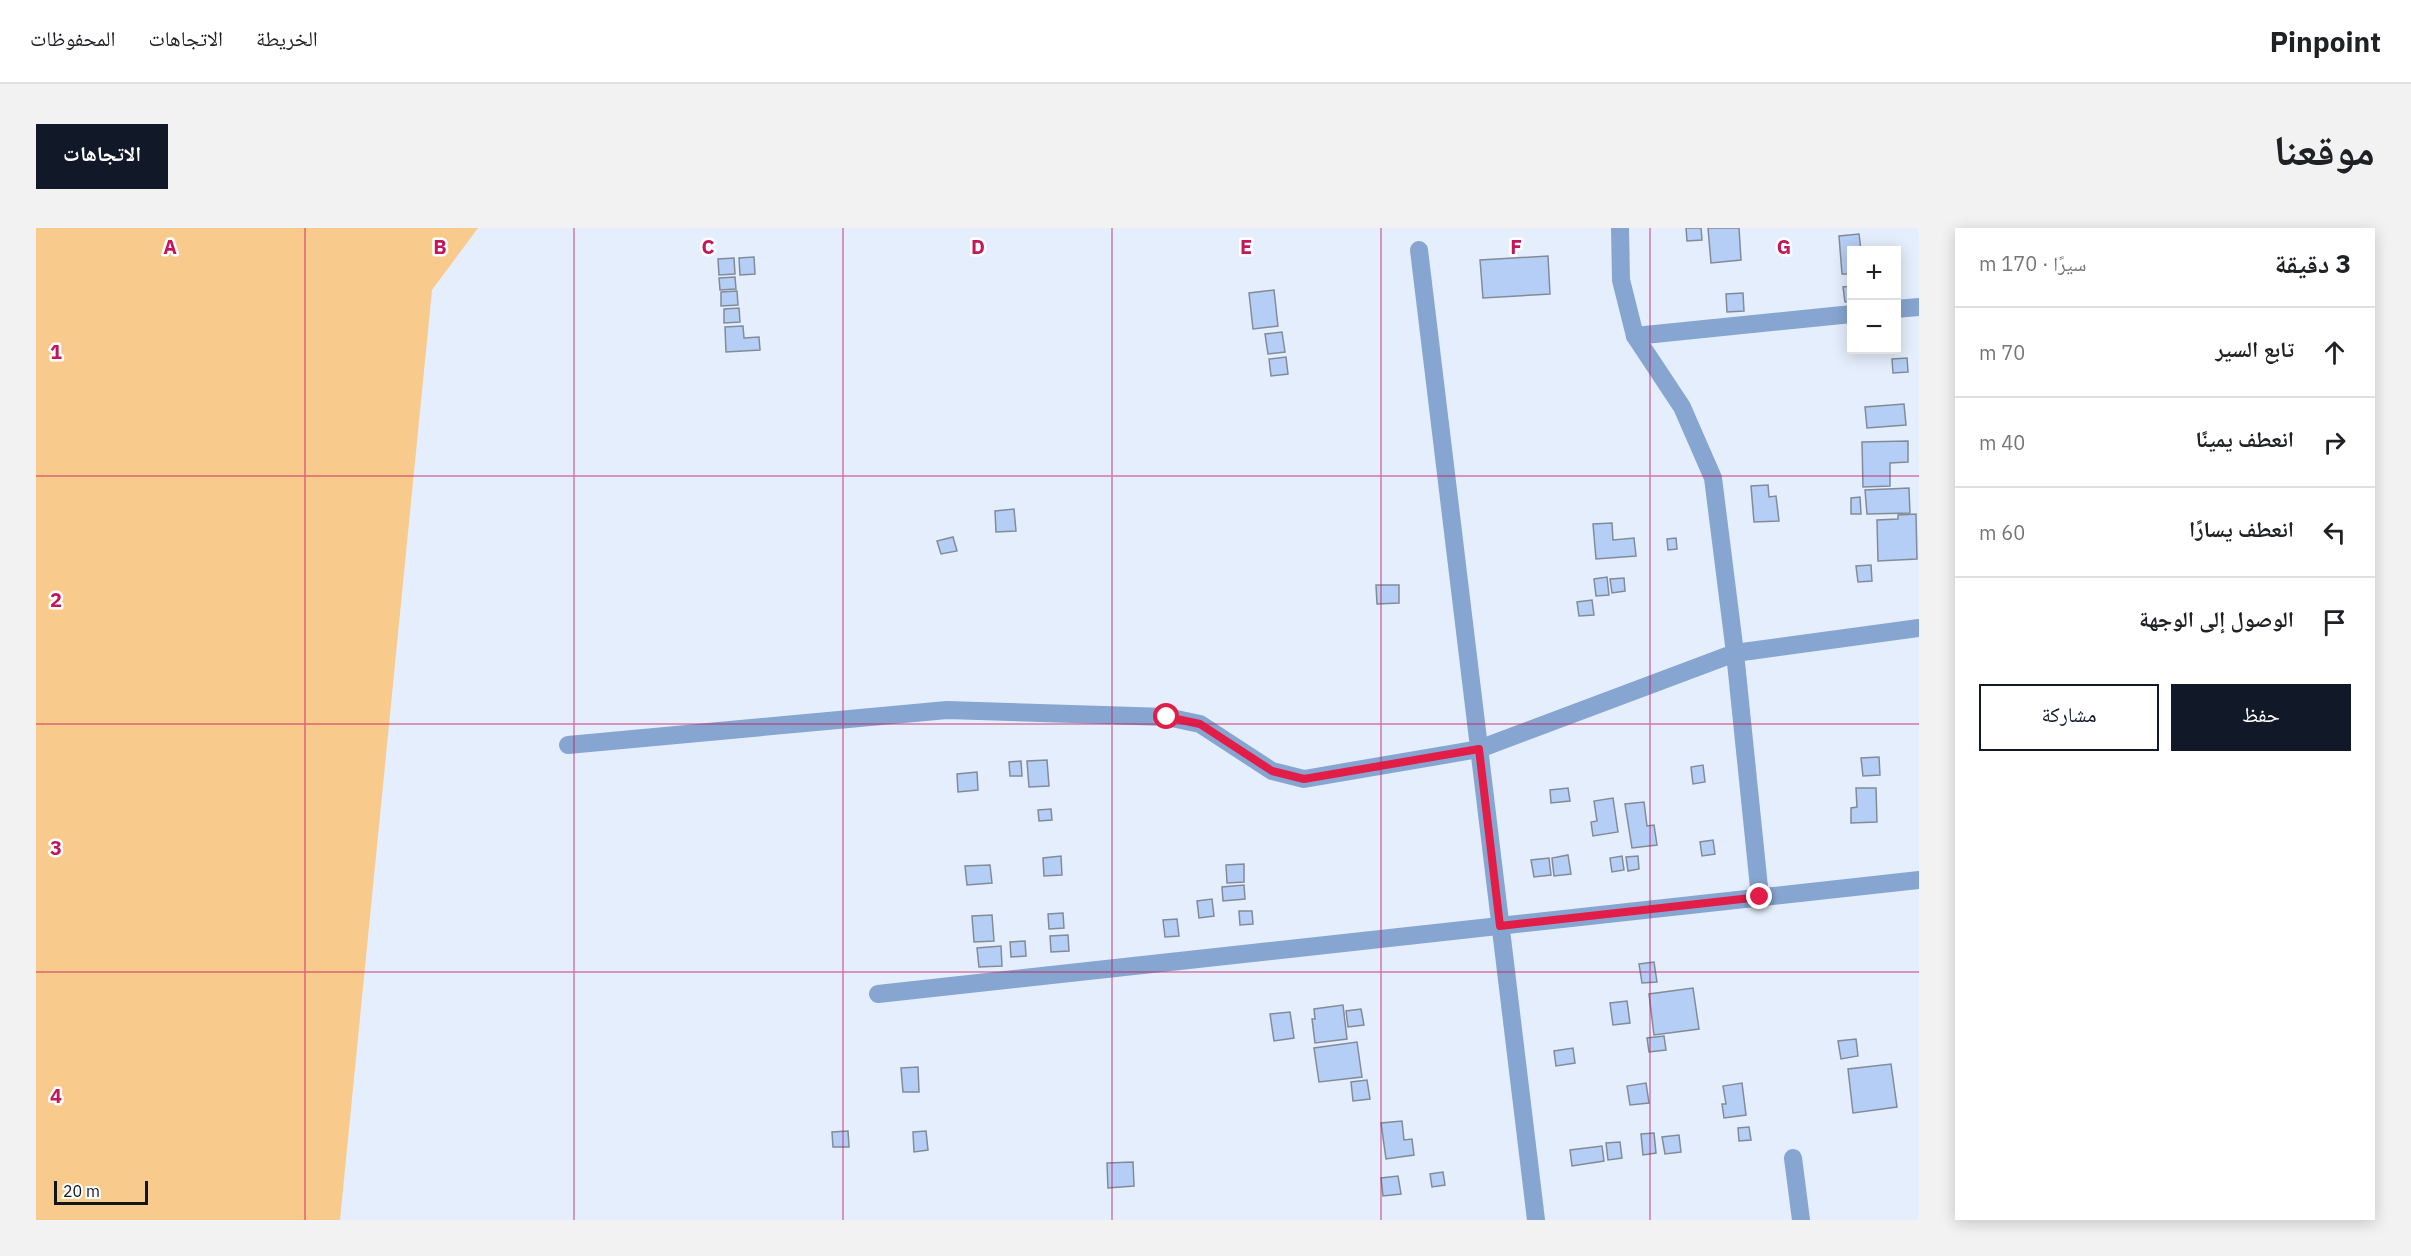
<!DOCTYPE html>
<html lang="ar">
<head>
<meta charset="utf-8">
<style>
	:root { --surface:#fff; --page:#f2f2f2; --text:#202124; --muted:#757577; --line:#e0e0e0; --accent:#111827 }
	body { margin:0; font-family:"IBM Plex Sans","Noto Naskh Arabic",sans-serif; background:var(--page); color:var(--text); direction:rtl }
	.controls { position:absolute; right:18px; top:18px; display:grid; overflow:hidden; border-radius:0px; box-shadow:0 3px 15px #0003 }
	.controls button { width:54px; height:54px; display:grid; place-items:center; padding:0; border:0; border-bottom:2px solid var(--line); background:var(--surface); color:var(--text); font:30px sans-serif }
	.scale { position:absolute; left:18px; bottom:15px; width:94px; box-sizing:border-box; padding-left:6px; border:3px solid #111419; border-top:0; font-size:16px; line-height:21px; white-space:nowrap; color:#111419; -webkit-text-stroke:4px #fff; paint-order:stroke }
	.stop { position:absolute; width:18px; height:18px; margin:-14px; border:4px solid #e11d48; border-radius:50%; background:#fff }
	.stop.end { background:#e11d48; border-color:#fff; box-shadow:0 2px 6px #0008 }
	.list { margin:0; padding:0; list-style:none }
	h2 { display:flex; justify-content:space-between; align-items:center; height:78px; margin:0; padding:0 24px; font-size:26px }
	h2 small { font-size:20px; font-weight:400; color:var(--muted) }
	.list li { display:grid; grid-template-columns:39px 1fr auto; gap:18px; align-items:center; box-sizing:border-box; height:90px; padding:0 24px; border-top:2px solid var(--line) }
	.list b { display:block; font-size:22px; white-space:nowrap }
	.list em { font-size:20px; font-style:normal; color:var(--muted) }
	.actions { display:flex; gap:12px; padding:18px 24px }
	.actions a { flex:1; padding:14px 0; border:2px solid var(--accent); border-radius:0px; text-align:center; font-size:21px; color:var(--accent) }
	.actions .main { background:var(--accent); color:#fff }
	.icon { flex:none; width:33px; height:33px; fill:none; stroke:currentColor; stroke-width:2; stroke-linecap:round; stroke-linejoin:round }
	.map { position:relative; flex:none; width:1883px; height:992px; overflow:hidden; direction:ltr; border-radius:0px }
	header { display:flex; align-items:center; gap:36px; box-sizing:border-box; height:84px; padding:0 30px; background:var(--surface); border-bottom:2px solid var(--line) }
	header strong { font-size:28px }
	nav { display:flex; gap:33px; margin-inline-start:auto; font-size:21px }
	.intro { display:flex; align-items:center; justify-content:space-between; box-sizing:border-box; height:144px; padding:0 36px }
	h1 { margin:0; font-size:42px }
	.button { padding:15px 27px; border-radius:0px; background:var(--accent); color:#fff; font-size:21px; font-weight:700 }
	main { display:flex; gap:36px; padding:0 36px }
	aside { flex:1; background:var(--surface); border-radius:0px; box-shadow:0 3px 15px #0003 }
	.map>svg:first-child { display:block }
	.green { fill:#f8ca8c }
	.building { fill:#b4cef5; stroke:#838b98; stroke-width:1.5 }
	.lines { fill:none; stroke-linecap:round; stroke-linejoin:round }
	.minor { stroke:#87a5d1; stroke-width:18 }
	.route { stroke:#e11d48; stroke-width:8 }
	.grid { fill:none; stroke:#c2185b; stroke-width:1.5; stroke-opacity:0.55 }
	.grid-label { font-size:20px; text-anchor:middle; font-weight:bold; fill:#c2185b; stroke:#fff; stroke-width:5; stroke-linejoin:round; paint-order:stroke }
</style>
</head>
<body>
<header>
<strong>Pinpoint</strong>
<nav><a>الخريطة</a><a>الاتجاهات</a><a>المحفوظات</a></nav>
</header>
<div class="intro"><h1>موقعنا</h1><a class="button">الاتجاهات</a></div>
<main>
<aside>
<h2>3 دقيقة<small>سيرًا · 170 m</small></h2>
<ul class="list">
<li><svg class="icon" aria-label="ahead" viewBox="0 0 24 24"><path d="M12 20V5M6 11l6-6 6 6"/></svg><div><b>تابع السير</b></div><em>70 m</em></li>
<li><svg class="icon" aria-label="right" viewBox="0 0 24 24"><path d="M7 20v-9h11M14 6l5 5-5 5"/></svg><div><b>انعطف يمينًا</b></div><em>40 m</em></li>
<li><svg class="icon" aria-label="left" viewBox="0 0 24 24"><path d="M17 20v-9H6M10 6l-5 5 5 5"/></svg><div><b>انعطف يسارًا</b></div><em>60 m</em></li>
<li><svg class="icon" aria-label="arrive" viewBox="0 0 24 24"><path d="M6 21V4h12l-3 4 3 4H6"/></svg><div><b>الوصول إلى الوجهة</b></div></li>
</ul>
<div class="actions"><a class="main">حفظ</a><a>مشاركة</a></div>
</aside>
<div class="map">
<svg width="1883" height="992" viewBox="0 0 1883 992">
	<rect width="100%" height="100%" fill="#e5eefc"/>
	<path class="green" d="M 0,0 L 442,0 L 396,62 L 304,992 L 0,992 Z"/>
	<g class="building">
		<path d="M 1650,0 L 1665,0 L 1666,12 L 1651,13 Z"/>
		<path d="M 1672,0 L 1703,0 L 1705,32 L 1675,35 Z"/>
		<path d="M 1823,6 L 1825,22 L 1816,22 L 1816,46 L 1806,46 L 1803,8 Z"/>
		<path d="M 1512,28 L 1514,66 L 1447,70 L 1444,32 Z"/>
		<path d="M 718,29 L 719,46 L 704,47 L 703,30 Z"/>
		<path d="M 698,30 L 699,46 L 683,47 L 682,31 Z"/>
		<path d="M 699,49 L 700,61 L 684,62 L 683,50 Z"/>
		<path d="M 1816,58 L 1816,73 L 1809,74 L 1807,59 Z"/>
		<path d="M 1238,62 L 1242,98 L 1217,101 L 1213,65 Z"/>
		<path d="M 701,63 L 702,77 L 685,78 L 685,64 Z"/>
		<path d="M 1707,65 L 1708,83 L 1691,84 L 1690,66 Z"/>
		<path d="M 703,80 L 704,94 L 688,95 L 688,81 Z"/>
		<path d="M 707,98 L 708,110 L 723,109 L 724,122 L 690,124 L 689,99 Z"/>
		<path d="M 1246,104 L 1249,124 L 1232,126 L 1229,106 Z"/>
		<path d="M 1250,129 L 1252,146 L 1235,148 L 1233,131 Z"/>
		<path d="M 1871,130 L 1872,144 L 1857,145 L 1856,131 Z"/>
		<path d="M 1868,176 L 1870,197 L 1831,200 L 1829,179 Z"/>
		<path d="M 1872,213 L 1872,234 L 1854,235 L 1854,258 L 1827,259 L 1826,214 Z"/>
		<path d="M 1732,257 L 1733,269 L 1740,268 L 1743,293 L 1718,294 L 1715,258 Z"/>
		<path d="M 1873,260 L 1874,285 L 1831,286 L 1829,262 Z"/>
		<path d="M 1824,269 L 1825,286 L 1815,286 L 1815,270 Z"/>
		<path d="M 978,281 L 980,303 L 960,304 L 959,283 Z"/>
		<path d="M 1880,286 L 1881,331 L 1842,333 L 1841,292 L 1862,291 L 1862,287 Z"/>
		<path d="M 1576,295 L 1577,312 L 1598,310 L 1600,328 L 1560,331 L 1557,296 Z"/>
		<path d="M 917,309 L 921,323 L 905,326 L 901,313 Z"/>
		<path d="M 1640,310 L 1641,321 L 1632,322 L 1631,311 Z"/>
		<path d="M 1835,337 L 1836,353 L 1822,354 L 1820,338 Z"/>
		<path d="M 1571,349 L 1573,367 L 1560,368 L 1558,351 Z"/>
		<path d="M 1588,350 L 1589,363 L 1576,365 L 1574,351 Z"/>
		<path d="M 1340,357 L 1363,357 L 1363,375 L 1341,376 Z"/>
		<path d="M 1556,372 L 1558,387 L 1543,388 L 1541,374 Z"/>
		<path d="M 1843,529 L 1844,547 L 1827,548 L 1825,530 Z"/>
		<path d="M 1011,532 L 1013,558 L 993,559 L 991,533 Z"/>
		<path d="M 985,533 L 986,548 L 974,548 L 973,534 Z"/>
		<path d="M 1667,537 L 1669,554 L 1657,556 L 1655,539 Z"/>
		<path d="M 941,544 L 942,562 L 922,564 L 921,546 Z"/>
		<path d="M 1532,560 L 1534,573 L 1515,575 L 1514,562 Z"/>
		<path d="M 1820,560 L 1840,560 L 1841,594 L 1815,595 L 1815,580 L 1821,579 Z"/>
		<path d="M 1577,570 L 1582,604 L 1557,608 L 1555,594 L 1561,593 L 1558,573 Z"/>
		<path d="M 1608,574 L 1611,598 L 1618,597 L 1621,617 L 1596,620 L 1589,576 Z"/>
		<path d="M 1015,581 L 1016,592 L 1003,593 L 1002,582 Z"/>
		<path d="M 1677,612 L 1679,626 L 1666,628 L 1664,614 Z"/>
		<path d="M 1532,627 L 1535,646 L 1518,648 L 1516,630 Z"/>
		<path d="M 1025,628 L 1026,647 L 1008,648 L 1007,630 Z"/>
		<path d="M 1586,628 L 1588,642 L 1576,644 L 1574,630 Z"/>
		<path d="M 1602,628 L 1603,641 L 1592,643 L 1590,629 Z"/>
		<path d="M 1513,630 L 1515,647 L 1498,649 L 1495,632 Z"/>
		<path d="M 1208,636 L 1208,654 L 1191,655 L 1190,637 Z"/>
		<path d="M 954,637 L 956,655 L 931,657 L 929,638 Z"/>
		<path d="M 1208,657 L 1209,671 L 1187,673 L 1186,659 Z"/>
		<path d="M 1176,671 L 1178,688 L 1163,690 L 1161,673 Z"/>
		<path d="M 1203,683 L 1216,683 L 1217,696 L 1204,697 Z"/>
		<path d="M 1027,685 L 1028,700 L 1013,701 L 1012,686 Z"/>
		<path d="M 956,687 L 958,713 L 938,714 L 936,688 Z"/>
		<path d="M 1141,691 L 1143,708 L 1129,709 L 1127,692 Z"/>
		<path d="M 1032,707 L 1033,723 L 1015,724 L 1014,708 Z"/>
		<path d="M 989,713 L 990,728 L 975,729 L 974,714 Z"/>
		<path d="M 965,718 L 966,738 L 943,739 L 941,720 Z"/>
		<path d="M 1618,734 L 1621,754 L 1606,755 L 1603,736 Z"/>
		<path d="M 1657,760 L 1663,801 L 1618,807 L 1613,766 Z"/>
		<path d="M 1591,773 L 1594,795 L 1577,797 L 1574,775 Z"/>
		<path d="M 1307,777 L 1311,811 L 1279,815 L 1276,791 L 1279,791 L 1278,781 Z"/>
		<path d="M 1325,781 L 1328,797 L 1312,799 L 1310,783 Z"/>
		<path d="M 1254,784 L 1258,810 L 1238,813 L 1234,786 Z"/>
		<path d="M 1628,808 L 1630,822 L 1613,824 L 1611,810 Z"/>
		<path d="M 1820,811 L 1822,828 L 1805,831 L 1802,813 Z"/>
		<path d="M 1321,814 L 1326,849 L 1283,854 L 1278,820 Z"/>
		<path d="M 1537,820 L 1539,835 L 1520,838 L 1518,823 Z"/>
		<path d="M 1855,836 L 1861,879 L 1817,885 L 1812,841 Z"/>
		<path d="M 882,839 L 883,864 L 867,864 L 865,840 Z"/>
		<path d="M 1331,852 L 1334,871 L 1317,873 L 1315,854 Z"/>
		<path d="M 1610,855 L 1613,875 L 1594,877 L 1591,858 Z"/>
		<path d="M 1706,855 L 1710,887 L 1688,890 L 1686,876 L 1690,876 L 1687,858 Z"/>
		<path d="M 1366,893 L 1368,912 L 1376,911 L 1378,927 L 1350,931 L 1345,895 Z"/>
		<path d="M 1713,899 L 1715,912 L 1703,913 L 1702,900 Z"/>
		<path d="M 812,903 L 813,919 L 797,919 L 796,904 Z"/>
		<path d="M 890,903 L 892,922 L 878,924 L 877,904 Z"/>
		<path d="M 1618,905 L 1620,925 L 1607,927 L 1605,906 Z"/>
		<path d="M 1643,907 L 1645,924 L 1629,926 L 1626,909 Z"/>
		<path d="M 1584,914 L 1586,930 L 1572,932 L 1570,915 Z"/>
		<path d="M 1566,918 L 1568,933 L 1536,938 L 1534,922 Z"/>
		<path d="M 1097,934 L 1098,958 L 1072,960 L 1071,935 Z"/>
		<path d="M 1407,944 L 1409,957 L 1396,959 L 1394,946 Z"/>
		<path d="M 1362,948 L 1365,966 L 1347,968 L 1345,950 Z"/>
	</g>
	<g class="lines">
		<g class="minor">
			<path d="M 1584,0 L 1585,52 L 1599,108 L 1646,179 L 1677,250 L 1699,425 L 1724,669"/>
			<path d="M 1383,22 L 1500,992"/>
			<path d="M 1860,81 L 1883,79"/>
			<path d="M 1599,108 L 1816,86"/>
			<path d="M 532,517 L 911,482 L 1131,489 L 1164,496 L 1236,543 L 1268,551 L 1443,521 L 1699,425 L 1883,400"/>
			<path d="M 842,766 L 1883,652"/>
			<path d="M 1757,930 L 1765,992"/>
		</g>
	</g>
	<g class="lines">
		<path class="route" d="M 1131,489 L 1164,496 L 1236,543 L 1268,551 L 1443,521 L 1464,698 L 1724,669"/>
	</g>
	<path class="grid" d="M 269,0 L 269,992M 538,0 L 538,992M 807,0 L 807,992M 1076,0 L 1076,992M 1345,0 L 1345,992M 1614,0 L 1614,992M 0,248 L 1883,248M 0,496 L 1883,496M 0,744 L 1883,744"/>
	<g class="grid-label">
		<text x="134" y="26">A</text>
		<text x="404" y="26">B</text>
		<text x="672" y="26">C</text>
		<text x="942" y="26">D</text>
		<text x="1210" y="26">E</text>
		<text x="1480" y="26">F</text>
		<text x="1748" y="26">G</text>
		<text x="20" y="131">1</text>
		<text x="20" y="379">2</text>
		<text x="20" y="627">3</text>
		<text x="20" y="875">4</text>
	</g>
</svg>
<div class="controls">
<button>+</button>
<button>−</button>
</div>
<div class="scale">20 m</div>
<div class="stop" style="left:1131px;top:489px"></div>
<div class="stop end" style="left:1724px;top:669px"></div>
</div>
</main>
</body>
</html>
